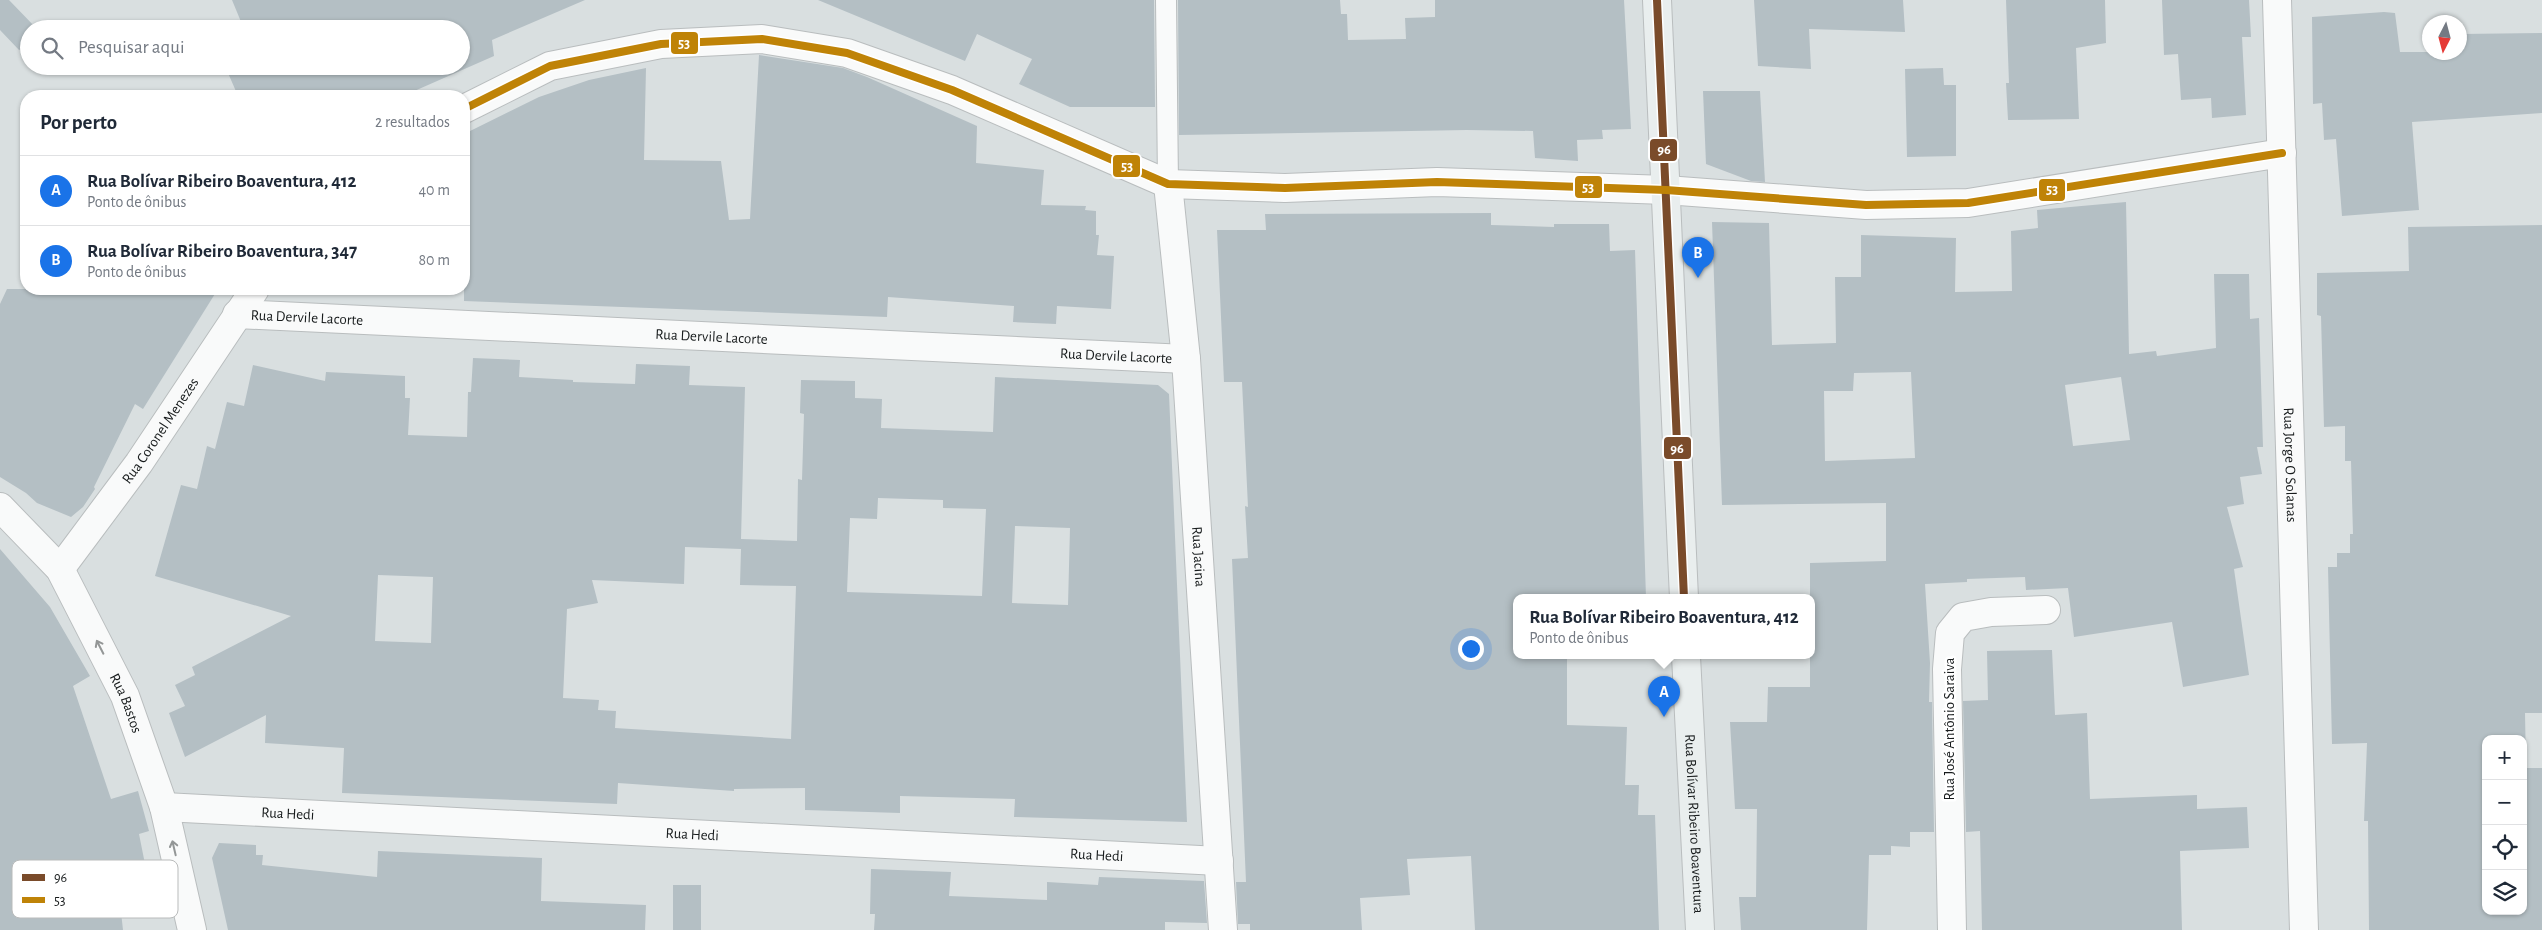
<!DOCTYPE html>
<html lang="pt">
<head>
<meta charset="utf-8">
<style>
	:root { --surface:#fff; --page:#f2f2f3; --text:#1f2937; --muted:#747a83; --line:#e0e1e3; --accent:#1a73e8 }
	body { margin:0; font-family:"Alegreya Sans",sans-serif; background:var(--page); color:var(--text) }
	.controls { position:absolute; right:15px; bottom:15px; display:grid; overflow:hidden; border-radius:10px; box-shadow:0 1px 4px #0004 }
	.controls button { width:45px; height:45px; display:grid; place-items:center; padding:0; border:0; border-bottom:1px solid var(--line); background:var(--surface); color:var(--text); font:25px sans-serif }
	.compass { position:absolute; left:2422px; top:15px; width:45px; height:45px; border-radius:50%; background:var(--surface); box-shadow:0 1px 4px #0004; rotate:186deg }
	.you { position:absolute; left:1470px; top:648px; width:18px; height:18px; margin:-12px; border:4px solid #fff; border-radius:50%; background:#1a73e8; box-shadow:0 0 0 8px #1a73e833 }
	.badge { display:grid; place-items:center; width:32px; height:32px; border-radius:50%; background:var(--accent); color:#fff; font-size:16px; font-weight:700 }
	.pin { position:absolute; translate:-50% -41px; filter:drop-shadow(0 1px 2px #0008) }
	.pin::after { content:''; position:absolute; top:26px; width:18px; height:15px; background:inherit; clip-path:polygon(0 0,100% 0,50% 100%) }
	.popup { position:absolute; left:1513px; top:594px; width:302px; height:65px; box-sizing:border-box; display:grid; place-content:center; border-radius:10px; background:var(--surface); filter:drop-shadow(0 1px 4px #0005); font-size:16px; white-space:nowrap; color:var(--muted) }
	.popup b { font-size:19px; color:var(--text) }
	.popup::after { content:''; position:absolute; left:50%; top:100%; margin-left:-10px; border:10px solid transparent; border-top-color:var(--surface) }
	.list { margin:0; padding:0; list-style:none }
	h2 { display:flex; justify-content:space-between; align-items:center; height:65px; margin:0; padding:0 20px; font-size:21px }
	h2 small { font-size:16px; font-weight:400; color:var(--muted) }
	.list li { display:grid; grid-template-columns:32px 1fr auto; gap:15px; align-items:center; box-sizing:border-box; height:70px; padding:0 20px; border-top:1px solid var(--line) }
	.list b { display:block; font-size:19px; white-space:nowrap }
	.list p { margin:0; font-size:16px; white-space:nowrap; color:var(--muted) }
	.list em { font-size:16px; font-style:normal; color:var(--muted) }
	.icon { flex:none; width:28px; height:28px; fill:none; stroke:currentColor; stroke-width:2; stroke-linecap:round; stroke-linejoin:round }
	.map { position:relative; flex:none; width:2542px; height:930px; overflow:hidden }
	.search { position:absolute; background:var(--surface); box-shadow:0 1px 4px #0004; left:20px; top:20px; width:450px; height:55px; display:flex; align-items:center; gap:12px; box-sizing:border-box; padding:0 18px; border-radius:28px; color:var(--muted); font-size:19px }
	.panel { position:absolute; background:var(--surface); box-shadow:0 1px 4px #0004; left:20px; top:90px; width:450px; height:205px; border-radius:20px }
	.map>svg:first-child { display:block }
	.building { fill:#b4bfc4; fill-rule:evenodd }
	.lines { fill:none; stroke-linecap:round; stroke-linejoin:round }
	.service-casing { stroke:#b9bdbe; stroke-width:22 }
	.minor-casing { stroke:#b9bdbe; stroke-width:30 }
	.secondary-casing { stroke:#b9bdbe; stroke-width:30 }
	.service { stroke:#f9fafa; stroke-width:20 }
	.minor { stroke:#f9fafa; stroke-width:28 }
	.secondary { stroke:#e9eeee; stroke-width:28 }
	.bus-1-casing { stroke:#fff; stroke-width:11 }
	.bus-2-casing { stroke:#fff; stroke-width:11 }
	.bus-1 { stroke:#7a4b2a; stroke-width:8 }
	.bus-2 { stroke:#bf8307; stroke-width:8 }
	.oneway { stroke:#939696 }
	.labels { text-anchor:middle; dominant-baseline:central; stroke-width:5; stroke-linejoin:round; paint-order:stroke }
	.street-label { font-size:15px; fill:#171b1c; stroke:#fff }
	.key { fill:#fff; stroke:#b9bbbb; stroke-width:1 }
	.key-label { font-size:14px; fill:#171b1c }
	.line-badge { stroke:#fff; stroke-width:2 }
	.badge-label { font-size:14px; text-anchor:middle; font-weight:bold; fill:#fff }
</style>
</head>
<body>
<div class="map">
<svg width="2542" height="930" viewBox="0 0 2542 930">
	<rect width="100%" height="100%" fill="#d9dfe0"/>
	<g class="building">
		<path d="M 0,0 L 9,0 L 37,29 L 29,29 L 29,45 L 19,50 L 0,30 Z"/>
		<path d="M 232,0 L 585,0 L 492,40 L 494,56 L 403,96 L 238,96 L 225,66 L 461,66 L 461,29 L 244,29 Z"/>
		<path d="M 818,0 L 1154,0 L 1155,107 L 1070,107 L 1019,84 L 1032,59 L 977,34 L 965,61 Z"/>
		<path d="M 1178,0 L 1340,0 L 1341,14 L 1347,14 L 1348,40 L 1406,39 L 1405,18 L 1435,17 L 1435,0 L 1624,0 L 1631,129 L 1602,130 L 1603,139 L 1577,140 L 1578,161 L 1535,158 L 1533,131 L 1467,130 L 1179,135 Z"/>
		<path d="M 1754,0 L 1903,0 L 1905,32 L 1809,29 L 1811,69 L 1758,66 Z"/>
		<path d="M 2006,0 L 2105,0 L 2106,43 L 2076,48 L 2079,119 L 2008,120 L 2006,83 L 2009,83 Z"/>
		<path d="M 2162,0 L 2249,0 L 2251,37 L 2242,37 L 2246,115 L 2212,118 L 2211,98 L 2181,100 L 2178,54 L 2164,55 Z"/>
		<path d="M 2384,12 L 2395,13 L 2400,52 L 2460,52 L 2460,34 L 2542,33 L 2542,113 L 2412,122 L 2419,210 L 2342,216 L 2336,139 L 2324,140 L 2322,103 L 2313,104 L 2312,17 Z"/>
		<path d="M 759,55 L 843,68 L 867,77 L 977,126 L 976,163 L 1044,170 L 1041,205 L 1086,206 L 1085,210 L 1096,211 L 1096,235 L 1099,235 L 1097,255 L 1114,256 L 1111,309 L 1057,306 L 1056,324 L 1013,322 L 1014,306 L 888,297 L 887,317 L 464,301 L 464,134 L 539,97 L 589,80 L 646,68 L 644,160 L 721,161 L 729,220 L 750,219 Z"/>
		<path d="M 1943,68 L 1944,85 L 1956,85 L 1956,156 L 1907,157 L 1905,69 Z"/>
		<path d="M 1703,91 L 1760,91 L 1765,182 L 1751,181 L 1706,164 Z"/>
		<path d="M 2126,202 L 2129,354 L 2156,351 L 2157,356 L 2216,348 L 2214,274 L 2249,274 L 2250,319 L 2259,318 L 2263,447 L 2257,447 L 2262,474 L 2240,477 L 2244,504 L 2227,507 L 2243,567 L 2234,569 L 2249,675 L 2183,687 L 2172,622 L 2074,637 L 2068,588 L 2026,590 L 2025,577 L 1967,579 L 1967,582 L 1925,584 L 1930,663 L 1929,702 L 1932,702 L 1934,832 L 1910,832 L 1910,847 L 1891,846 L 1891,855 L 1869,855 L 1867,930 L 1741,930 L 1739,897 L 1756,897 L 1757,809 L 1735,809 L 1730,722 L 1767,722 L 1768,687 L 1810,687 L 1810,563 L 1886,561 L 1886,503 L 1722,505 L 1712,222 L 1769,223 L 1772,345 L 1836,343 L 1835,277 L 1861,277 L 1861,235 L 1956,238 L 1955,292 L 2012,291 L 2011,231 L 2038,228 L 2037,210 ZM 1911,372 L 1915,458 L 1825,461 L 1824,391 L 1853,391 L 1854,373 ZM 2121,377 L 2130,440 L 2073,446 L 2065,385 Z"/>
		<path d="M 1491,213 L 1491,225 L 1554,227 L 1554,224 L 1609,224 L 1610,251 L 1635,250 L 1646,598 L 1516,598 L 1516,656 L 1567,656 L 1567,725 L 1627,727 L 1625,785 L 1639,785 L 1638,815 L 1655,815 L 1659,930 L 1475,930 L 1471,856 L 1407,859 L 1410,895 L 1360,898 L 1362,930 L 1250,930 L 1250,924 L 1238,924 L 1236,882 L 1246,882 L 1232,559 L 1248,558 L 1245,506 L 1248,507 L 1242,382 L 1224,382 L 1217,230 L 1266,230 L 1265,214 Z"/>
		<path d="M 2542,225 L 2542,713 L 2525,713 L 2526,768 L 2542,768 L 2542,930 L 2369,930 L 2368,821 L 2364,821 L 2367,743 L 2332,744 L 2328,567 L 2337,567 L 2337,553 L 2350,553 L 2350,534 L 2353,534 L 2351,461 L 2345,461 L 2345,426 L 2324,427 L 2321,316 L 2317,315 L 2317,273 L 2409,271 L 2408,227 ZM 2486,739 L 2523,739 L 2523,911 L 2486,911 Z"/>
		<path d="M 7,289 L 218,289 L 143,409 L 135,404 L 94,487 L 95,489 L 83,507 L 71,517 L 37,503 L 26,493 L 0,477 L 0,304 Z"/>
		<path d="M 473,358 L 520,360 L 519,377 L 573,380 L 573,382 L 635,384 L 636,364 L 690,366 L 689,385 L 745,387 L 741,539 L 797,541 L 798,479 L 802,480 L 804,414 L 800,413 L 801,380 L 855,381 L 855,398 L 882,399 L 881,428 L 993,432 L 995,377 L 1158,385 L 1169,394 L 1187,822 L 1014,817 L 1015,799 L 900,796 L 900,813 L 805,810 L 805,788 L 734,789 L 734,791 L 618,783 L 617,804 L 342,793 L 344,748 L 265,743 L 266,715 L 185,757 L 169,713 L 185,706 L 175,685 L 195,675 L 192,667 L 291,616 L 155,576 L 181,485 L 197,489 L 207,446 L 215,449 L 227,402 L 244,406 L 253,365 L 325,381 L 326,372 L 405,376 L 405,398 L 410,398 L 408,435 L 467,437 L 468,392 L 471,392 ZM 878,498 L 943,500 L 943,508 L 986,509 L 982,596 L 847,592 L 850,518 L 877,519 ZM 1015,526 L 1070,528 L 1068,605 L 1012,603 ZM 685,547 L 741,549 L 740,585 L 796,586 L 791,739 L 615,728 L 616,711 L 598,710 L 599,700 L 563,698 L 567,609 L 598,603 L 592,580 L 684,584 ZM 378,575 L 433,577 L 431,643 L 375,641 Z"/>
		<path d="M 0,549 L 50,607 L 90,676 L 73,686 L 111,799 L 138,791 L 149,831 L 139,834 L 146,869 L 117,876 L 123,930 L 0,930 Z"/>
		<path d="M 2052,650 L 2055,715 L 2087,713 L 2090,799 L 2197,795 L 2197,809 L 2247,807 L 2249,848 L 2180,851 L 2182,930 L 1982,930 L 1980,831 L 1966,832 L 1963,701 L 1988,700 L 1987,651 Z"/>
		<path d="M 219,843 L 256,845 L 256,855 L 263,855 L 262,865 L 377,877 L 378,851 L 542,858 L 541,901 L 646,905 L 645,930 L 228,930 L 212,858 Z"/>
		<path d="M 871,869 L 951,872 L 949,896 L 1047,900 L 1047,882 L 1098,885 L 1099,877 L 1204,881 L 1207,923 L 1165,922 L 1165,930 L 874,930 L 875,914 L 870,914 Z"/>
		<rect x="673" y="885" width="28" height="45"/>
	</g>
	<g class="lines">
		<g class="service-casing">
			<path id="service" d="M 1166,0 L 1168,184"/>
		</g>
		<g class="minor-casing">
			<g id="minor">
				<path id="s1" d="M 2277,0 L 2304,930"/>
				<path d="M 464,109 L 550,66 L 661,44 L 762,39 L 847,53 L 952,90 L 1168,184 L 1285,188 L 1437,182 L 1666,190 L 1866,205 L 1968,203 L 2282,153"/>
				<path id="s2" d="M 1168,184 L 1186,359 L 1223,930"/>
				<path id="s3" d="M 237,314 L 1186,359"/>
				<path id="s4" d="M 0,507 L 60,569 L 125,696 L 164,807 L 192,930"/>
				<path id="s5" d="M 60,569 L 139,463 L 255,289"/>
				<path id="s6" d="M 164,807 L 1219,861"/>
				<path d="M 1952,930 L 1947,669 L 1950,633 L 1963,617 L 1991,612 L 2046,610"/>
			</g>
		</g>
		<g class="secondary-casing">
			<g id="secondary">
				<path d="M 1657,0 L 1684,598"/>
				<path id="s7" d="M 1686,656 L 1700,930"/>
			</g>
		</g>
		<use href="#service" class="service"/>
		<use href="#minor" class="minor"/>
		<use href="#secondary" class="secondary"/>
		<g class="bus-1-casing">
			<path id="bus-1" d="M 1657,0 L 1684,598"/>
		</g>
		<g class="bus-2-casing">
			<path id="bus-2" d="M 464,109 L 550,66 L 661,44 L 762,39 L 847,53 L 952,90 L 1168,184 L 1285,188 L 1437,182 L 1666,190 L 1866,205 L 1968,203 L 2282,153"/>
		</g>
		<use href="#bus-1" class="bus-1"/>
		<use href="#bus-2" class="bus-2"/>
	</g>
	<defs><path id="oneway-shaft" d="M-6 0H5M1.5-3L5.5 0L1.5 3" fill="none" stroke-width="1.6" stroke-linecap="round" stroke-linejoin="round" transform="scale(1.25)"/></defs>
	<g class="oneway">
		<use href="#oneway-shaft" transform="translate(100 647) rotate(-117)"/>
		<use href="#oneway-shaft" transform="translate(174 848) rotate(-103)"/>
	</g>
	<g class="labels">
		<g class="street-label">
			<text stroke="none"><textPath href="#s3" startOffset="70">Rua Dervile Lacorte</textPath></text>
			<text stroke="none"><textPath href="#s3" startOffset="475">Rua Dervile Lacorte</textPath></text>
			<text stroke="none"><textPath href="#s3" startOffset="880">Rua Dervile Lacorte</textPath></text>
			<text stroke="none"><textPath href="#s5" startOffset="171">Rua Coronel Menezes</textPath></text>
			<text stroke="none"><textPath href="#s1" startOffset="465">Rua Jorge O Solanas</textPath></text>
			<text stroke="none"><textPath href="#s2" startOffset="374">Rua Jacina</textPath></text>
			<text stroke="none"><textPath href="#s4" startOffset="236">Rua Bastos</textPath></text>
			<text transform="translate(1949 729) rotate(-90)">Rua José Antônio Saraiva</text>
			<text stroke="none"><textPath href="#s6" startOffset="124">Rua Hedi</textPath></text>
			<text stroke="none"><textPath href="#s7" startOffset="168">Rua Bolívar Ribeiro Boaventura</textPath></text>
			<text stroke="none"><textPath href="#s6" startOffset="529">Rua Hedi</textPath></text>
			<text stroke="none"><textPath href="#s6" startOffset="934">Rua Hedi</textPath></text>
		</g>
	</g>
	<rect x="12" y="860" width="166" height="58" rx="8" class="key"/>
	<rect x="22" y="874" width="23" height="7" fill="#7a4b2a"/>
	<rect x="22" y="897" width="23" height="6" fill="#bf8307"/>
	<g class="key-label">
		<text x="54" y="882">96</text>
		<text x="54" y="905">53</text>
	</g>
	<g class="line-badge">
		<rect x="670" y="31" width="29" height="24" rx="5" fill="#bf8307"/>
		<rect x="1649" y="138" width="29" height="24" rx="5" fill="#7a4b2a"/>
		<rect x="1112" y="154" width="29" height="24" rx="5" fill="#bf8307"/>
		<rect x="1574" y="175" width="29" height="24" rx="5" fill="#bf8307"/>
		<rect x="2038" y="178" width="28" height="24" rx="5" fill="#bf8307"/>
		<rect x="1663" y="436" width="29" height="24" rx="5" fill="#7a4b2a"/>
	</g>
	<g class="badge-label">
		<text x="684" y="48">53</text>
		<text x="1664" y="154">96</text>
		<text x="1127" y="171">53</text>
		<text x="1588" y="192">53</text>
		<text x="2052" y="194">53</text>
		<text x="1677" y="453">96</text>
	</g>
</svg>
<div class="controls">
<button>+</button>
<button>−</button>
<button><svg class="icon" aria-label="locate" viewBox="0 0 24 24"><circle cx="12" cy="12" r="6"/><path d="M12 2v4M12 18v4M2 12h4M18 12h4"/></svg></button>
<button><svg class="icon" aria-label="layers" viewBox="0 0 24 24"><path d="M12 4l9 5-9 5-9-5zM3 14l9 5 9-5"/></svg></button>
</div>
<svg class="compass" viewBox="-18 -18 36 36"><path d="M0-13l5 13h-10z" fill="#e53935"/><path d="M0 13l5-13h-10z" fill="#747a83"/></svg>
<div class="you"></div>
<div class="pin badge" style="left:1664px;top:717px">A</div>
<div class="popup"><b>Rua Bolívar Ribeiro Boaventura, 412</b>Ponto de ônibus</div>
<div class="pin badge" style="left:1698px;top:278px">B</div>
<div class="search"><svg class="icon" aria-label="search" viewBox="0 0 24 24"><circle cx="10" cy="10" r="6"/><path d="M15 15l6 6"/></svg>Pesquisar aqui</div>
<section class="panel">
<h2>Por perto<small>2 resultados</small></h2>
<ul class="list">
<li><span class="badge">A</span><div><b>Rua Bolívar Ribeiro Boaventura, 412</b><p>Ponto de ônibus</p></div><em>40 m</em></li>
<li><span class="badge">B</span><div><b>Rua Bolívar Ribeiro Boaventura, 347</b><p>Ponto de ônibus</p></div><em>80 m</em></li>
</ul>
</section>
</div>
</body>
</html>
